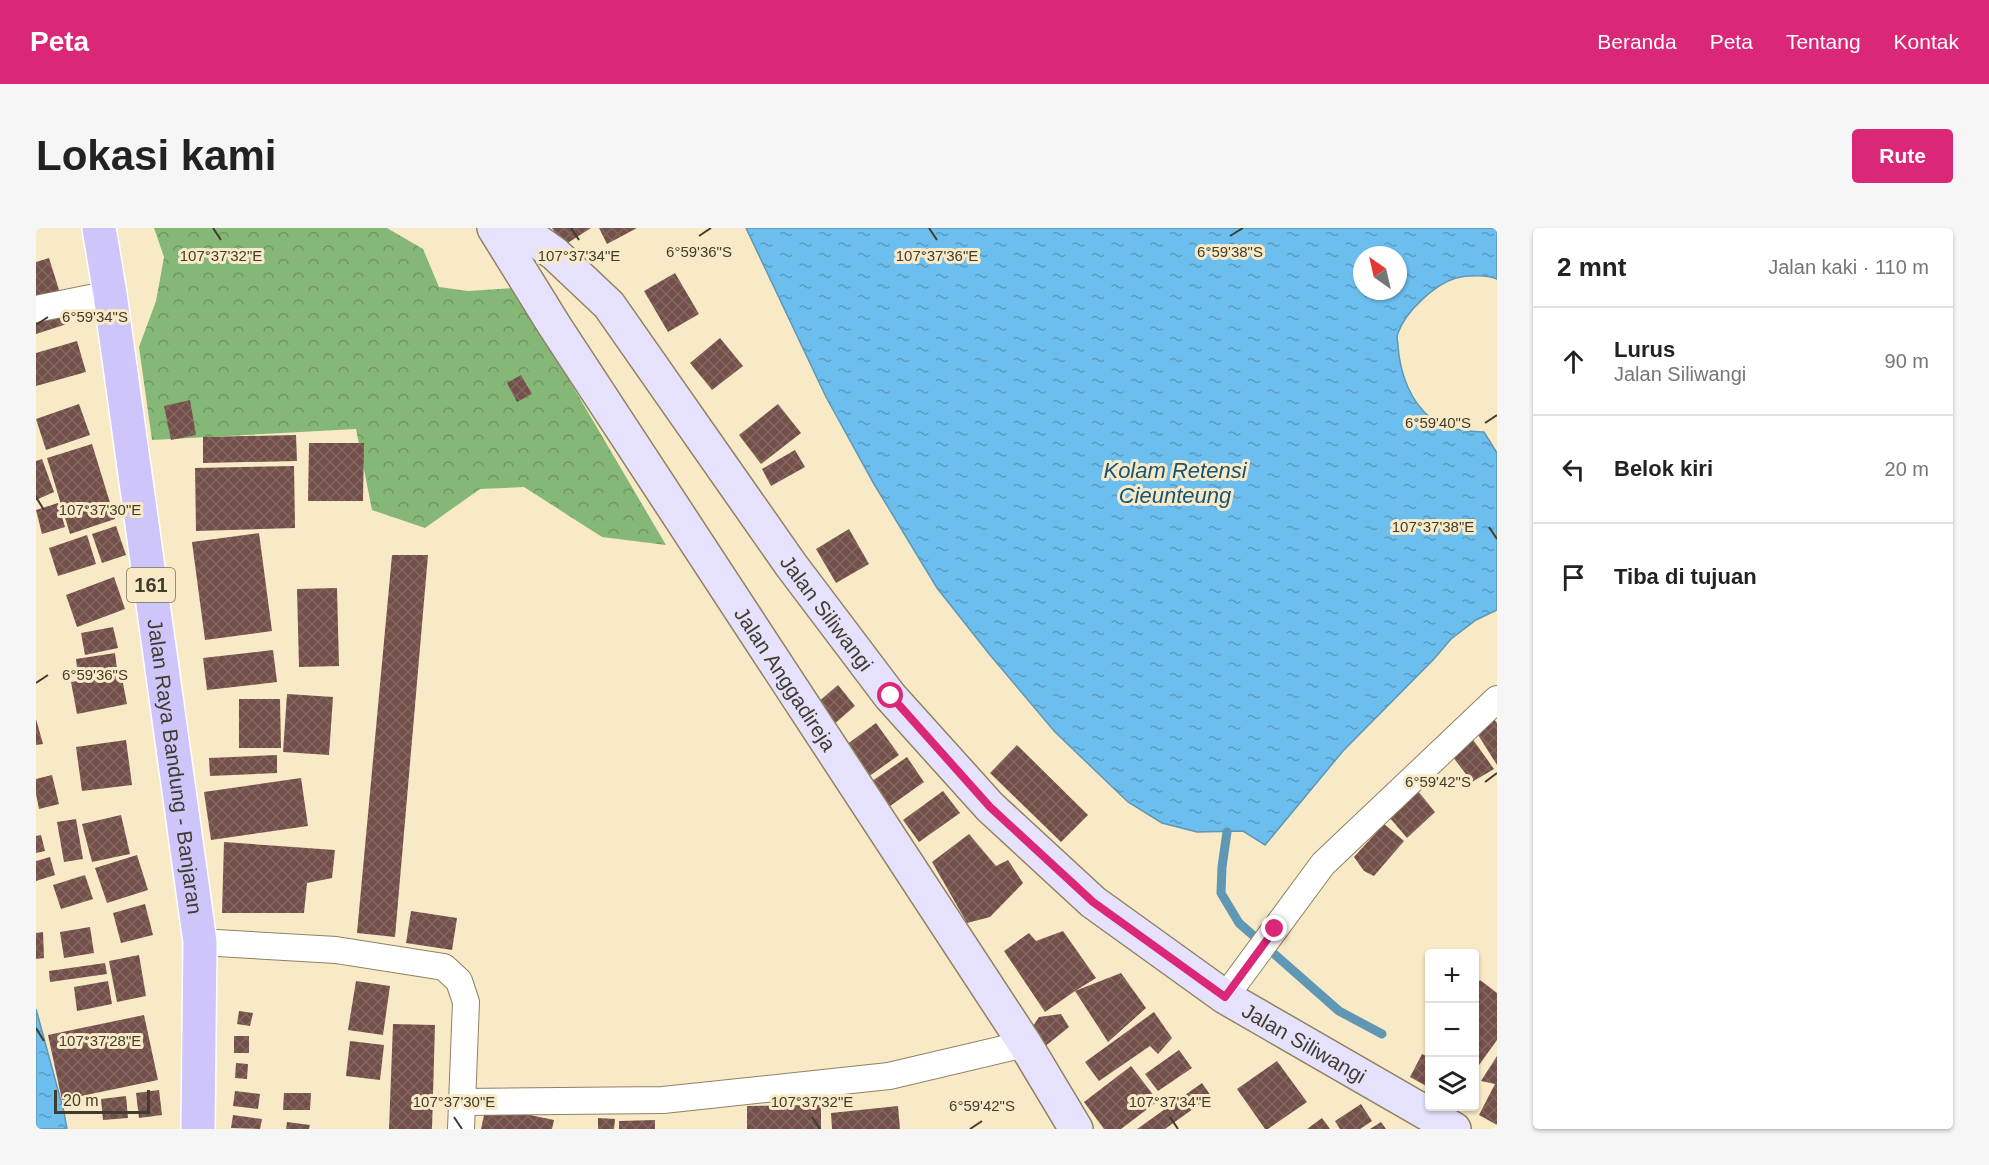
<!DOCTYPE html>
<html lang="id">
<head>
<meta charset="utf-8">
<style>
	:root { --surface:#fff; --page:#f6f6f6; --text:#222; --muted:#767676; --line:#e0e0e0; --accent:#db2777 }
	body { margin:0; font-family:Helvetica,sans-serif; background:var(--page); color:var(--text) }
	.controls { position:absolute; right:18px; bottom:18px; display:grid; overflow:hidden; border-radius:6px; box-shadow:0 2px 4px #0004 }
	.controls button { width:54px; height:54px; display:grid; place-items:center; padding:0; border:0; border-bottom:2px solid var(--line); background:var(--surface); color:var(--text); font:30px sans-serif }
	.compass { position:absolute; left:1317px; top:18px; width:54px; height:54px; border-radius:50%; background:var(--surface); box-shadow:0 2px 4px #0004; rotate:326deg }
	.scale { position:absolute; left:18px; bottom:15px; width:96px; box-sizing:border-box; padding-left:6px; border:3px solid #423c2e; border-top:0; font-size:16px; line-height:21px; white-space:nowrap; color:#423c2e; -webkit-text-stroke:4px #f9eac7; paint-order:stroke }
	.stop { position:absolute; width:18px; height:18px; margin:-14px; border:4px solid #db2777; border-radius:50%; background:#fff }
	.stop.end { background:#db2777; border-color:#fff; box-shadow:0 2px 6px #0008 }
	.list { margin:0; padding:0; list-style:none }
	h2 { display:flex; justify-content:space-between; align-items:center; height:78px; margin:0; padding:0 24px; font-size:26px }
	h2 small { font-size:20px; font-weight:400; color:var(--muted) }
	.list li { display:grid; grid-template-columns:39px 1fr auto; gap:18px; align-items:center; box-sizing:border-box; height:108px; padding:0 24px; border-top:2px solid var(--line) }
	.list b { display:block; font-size:22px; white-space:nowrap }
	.list p { margin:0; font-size:20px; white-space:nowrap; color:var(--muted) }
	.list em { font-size:20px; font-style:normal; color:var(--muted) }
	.icon { flex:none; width:33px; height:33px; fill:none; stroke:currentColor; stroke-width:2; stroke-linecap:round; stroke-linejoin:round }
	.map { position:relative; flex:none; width:1461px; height:901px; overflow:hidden; border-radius:6px }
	header { display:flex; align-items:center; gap:36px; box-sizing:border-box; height:84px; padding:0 30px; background:var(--accent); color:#fff }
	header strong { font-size:28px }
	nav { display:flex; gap:33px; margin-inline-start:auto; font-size:21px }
	.intro { display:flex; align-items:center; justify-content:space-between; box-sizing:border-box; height:144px; padding:0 36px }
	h1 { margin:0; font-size:42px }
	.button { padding:15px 27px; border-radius:6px; background:var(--accent); color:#fff; font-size:21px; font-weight:700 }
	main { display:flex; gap:36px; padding:0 36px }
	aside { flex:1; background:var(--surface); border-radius:6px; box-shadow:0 2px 4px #0004 }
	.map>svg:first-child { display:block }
	.forest { fill:url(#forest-crowns) }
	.water { fill:url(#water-ripples); stroke:#5f97b4; stroke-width:1.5; fill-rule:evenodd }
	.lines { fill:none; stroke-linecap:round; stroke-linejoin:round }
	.stream { stroke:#5f97b4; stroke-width:9 }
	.building { fill:url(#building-cross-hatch) }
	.minor-casing { stroke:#8f8262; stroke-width:28 }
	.secondary-casing { stroke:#8f8262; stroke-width:36 }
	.primary-casing { stroke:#fff; stroke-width:36 }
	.minor { stroke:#fff; stroke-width:26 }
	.secondary { stroke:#e6e2fd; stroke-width:33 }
	.primary { stroke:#cec5fa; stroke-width:33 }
	.route { stroke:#db2777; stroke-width:8 }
	.ticks { fill:none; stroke:#423c2e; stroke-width:2 }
	.labels { text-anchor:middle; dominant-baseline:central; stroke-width:6; stroke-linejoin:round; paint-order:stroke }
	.shield { fill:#f9eac7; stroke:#79705c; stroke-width:1.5 }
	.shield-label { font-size:20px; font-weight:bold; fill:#423c2e }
	.street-label { font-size:21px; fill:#423c2e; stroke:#f9eac7 }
	.water-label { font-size:22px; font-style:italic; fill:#155575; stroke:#f9eac7 }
	.ticks-label { font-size:15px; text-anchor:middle; fill:#423c2e; stroke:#f9eac7; stroke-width:6; stroke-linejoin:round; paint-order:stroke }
</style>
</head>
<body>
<header>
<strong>Peta</strong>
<nav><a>Beranda</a><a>Peta</a><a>Tentang</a><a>Kontak</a></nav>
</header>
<div class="intro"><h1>Lokasi kami</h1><a class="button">Rute</a></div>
<main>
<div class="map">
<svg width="1461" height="901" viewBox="0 0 1461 901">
	<defs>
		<pattern id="forest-crowns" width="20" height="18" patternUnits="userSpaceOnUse" patternTransform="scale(1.5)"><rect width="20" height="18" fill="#85b877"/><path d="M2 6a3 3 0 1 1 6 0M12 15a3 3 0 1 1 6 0" fill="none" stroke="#6e9762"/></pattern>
		<pattern id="water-ripples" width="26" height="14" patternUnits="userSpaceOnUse" patternTransform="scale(1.5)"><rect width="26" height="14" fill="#6bbeee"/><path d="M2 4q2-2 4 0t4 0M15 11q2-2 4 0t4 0" fill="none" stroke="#5a9cc1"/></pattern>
		<pattern id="building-cross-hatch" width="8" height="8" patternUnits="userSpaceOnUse" patternTransform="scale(1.5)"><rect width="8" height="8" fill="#735049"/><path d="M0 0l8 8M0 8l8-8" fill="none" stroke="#846761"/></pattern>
	</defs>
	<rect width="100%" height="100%" fill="#f9eac7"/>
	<path class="forest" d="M 118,0 L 351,0 L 387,21 L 403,59 L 432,63 L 479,60 L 630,317 L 566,309 L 488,259 L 444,261 L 389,300 L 336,282 L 320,201 L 116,212 L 103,119 L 120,73 L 128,29 Z"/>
	<g class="water">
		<path d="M 710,0 L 1461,0 L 1461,51 C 1450,47 1432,47 1420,50 C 1399,56 1369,84 1362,105 C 1360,109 1362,114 1362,118 C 1364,145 1374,174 1396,191 C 1410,202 1430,203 1448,204 L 1461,225 L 1461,382 L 1440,392 L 1415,411 L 1398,431 L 1307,523 L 1229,617 L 1207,603 L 1161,604 L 1126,595 L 1092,574 L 1019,504 L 954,427 L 901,360 L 838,256 L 790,169 ZM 1326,27 L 1362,27 L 1362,63 L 1326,63 Z"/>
		<path d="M 0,781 L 28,884 L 31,901 L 0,901 Z"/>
	</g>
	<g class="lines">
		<path class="stream" d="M 1191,604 L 1186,639 L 1185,665 L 1203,695 L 1303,783 L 1346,806"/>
	</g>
	<g class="building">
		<path d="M 516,0 L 555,0 L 527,18 Z"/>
		<path d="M 563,0 L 601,0 L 571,16 Z"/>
		<path d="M 13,30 L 24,65 L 0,73 L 0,34 Z"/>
		<path d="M 639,45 L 663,86 L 632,104 L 608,63 Z"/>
		<path d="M 29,80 L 34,95 L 0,106 L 0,86 Z"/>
		<path d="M 684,110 L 707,138 L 676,162 L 654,135 Z"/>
		<path d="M 41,113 L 50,144 L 0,158 L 0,125 Z"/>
		<path d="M 485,147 L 496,166 L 481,174 L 471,155 Z"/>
		<path d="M 154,172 L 160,207 L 135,212 L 128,178 Z"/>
		<path d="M 43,176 L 54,207 L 10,222 L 0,191 Z"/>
		<path d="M 742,176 L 765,205 L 725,236 L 703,207 Z"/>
		<path d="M 260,207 L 261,233 L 167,235 L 167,209 Z"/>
		<path d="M 273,215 L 328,215 L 327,273 L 272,273 Z"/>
		<path d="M 56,216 L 79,291 L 34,306 L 11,230 Z"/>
		<path d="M 759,222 L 769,239 L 735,258 L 726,241 Z"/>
		<path d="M 6,231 L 18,264 L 0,272 L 0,233 Z"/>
		<path d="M 258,238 L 259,300 L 160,303 L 159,240 Z"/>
		<path d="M 22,275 L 29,299 L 6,306 L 0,282 Z"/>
		<path d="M 80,298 L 90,327 L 66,335 L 56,306 Z"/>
		<path d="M 813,301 L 833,336 L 800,355 L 780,321 Z"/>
		<path d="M 223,305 L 236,403 L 169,412 L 156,314 Z"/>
		<path d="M 51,307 L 60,336 L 22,348 L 13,320 Z"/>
		<path d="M 356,327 L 392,327 L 359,709 L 321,705 Z"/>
		<path d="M 78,349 L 89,381 L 41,399 L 30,367 Z"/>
		<path d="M 301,360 L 303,438 L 263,439 L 261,361 Z"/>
		<path d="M 77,399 L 82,420 L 49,427 L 45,405 Z"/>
		<path d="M 237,422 L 241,454 L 171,462 L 167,430 Z"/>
		<path d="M 79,425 L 81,441 L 42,447 L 40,431 Z"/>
		<path d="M 85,445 L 91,476 L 41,486 L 35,454 Z"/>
		<path d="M 802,457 L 819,478 L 797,497 L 780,476 Z"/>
		<path d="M 251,466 L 297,469 L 293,527 L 247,524 Z"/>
		<path d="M 203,471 L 244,471 L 245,520 L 203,520 Z"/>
		<path d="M 1454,486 L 1461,495 L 1461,537 L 1439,502 Z"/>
		<path d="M 0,491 L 7,516 L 0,517 Z"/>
		<path d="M 840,495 L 863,527 L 832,549 L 810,517 Z"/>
		<path d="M 1435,509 L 1458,541 L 1436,554 L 1413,524 Z"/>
		<path d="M 90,512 L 96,557 L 46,563 L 40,519 Z"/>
		<path d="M 981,517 L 1052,587 L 1025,614 L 954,545 Z"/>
		<path d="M 241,527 L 241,545 L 174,548 L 173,530 Z"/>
		<path d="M 871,529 L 888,554 L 847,583 L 829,558 Z"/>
		<path d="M 16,547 L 23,576 L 3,581 L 0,566 L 0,551 Z"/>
		<path d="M 265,550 L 272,598 L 175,612 L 168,564 Z"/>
		<path d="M 1381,562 L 1399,584 L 1371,610 L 1354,590 Z"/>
		<path d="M 907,563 L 924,585 L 883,614 L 867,592 Z"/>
		<path d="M 85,587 L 94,626 L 56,634 L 46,596 Z"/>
		<path d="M 40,591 L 47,631 L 28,634 L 21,594 Z"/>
		<path d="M 1348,596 L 1368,613 L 1338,648 L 1328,643 L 1318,629 Z"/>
		<path d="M 933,606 L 960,638 L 972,632 L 987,655 L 954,689 L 931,695 L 896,634 Z"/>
		<path d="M 5,607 L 9,623 L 0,625 L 0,608 Z"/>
		<path d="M 188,614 L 299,622 L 296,650 L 271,655 L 268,685 L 186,685 Z"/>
		<path d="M 101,627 L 112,662 L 71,675 L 59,640 Z"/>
		<path d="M 14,629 L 19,647 L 0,653 L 0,633 Z"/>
		<path d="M 49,647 L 57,671 L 25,681 L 17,657 Z"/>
		<path d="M 109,676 L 117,707 L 85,715 L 77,685 Z"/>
		<path d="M 375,683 L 421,690 L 416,722 L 370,715 Z"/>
		<path d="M 54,699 L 58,725 L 28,730 L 24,704 Z"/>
		<path d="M 1027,703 L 1060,750 L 1039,763 L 1085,745 L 1110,780 L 1072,814 L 1039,763 L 1009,784 L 968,723 L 993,705 L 1000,713 Z"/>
		<path d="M 7,704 L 8,730 L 0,731 L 0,705 Z"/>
		<path d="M 103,727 L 110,768 L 81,774 L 73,733 Z"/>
		<path d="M 69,735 L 71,746 L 14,754 L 13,743 Z"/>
		<path d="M 1444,752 L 1461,765 L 1461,812 L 1438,844 L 1438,760 Z"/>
		<path d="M 72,753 L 76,776 L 41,783 L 38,759 Z"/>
		<path d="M 320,753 L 354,758 L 347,807 L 312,802 Z"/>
		<path d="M 203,783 L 217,785 L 214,798 L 201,796 Z"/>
		<path d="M 1118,784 L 1136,810 L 1122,826 L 1114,818 L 1063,853 L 1049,834 Z"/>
		<path d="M 1025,786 L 1033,799 L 1007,820 L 993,804 L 1003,789 Z"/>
		<path d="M 108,787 L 122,852 L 26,872 L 12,807 Z"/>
		<path d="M 357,796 L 399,797 L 396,901 L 353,901 Z"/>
		<rect x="198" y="808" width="15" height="17"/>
		<path d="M 314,813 L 348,817 L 344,852 L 310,848 Z"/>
		<path d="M 1143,822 L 1156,840 L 1122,863 L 1109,846 Z"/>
		<path d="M 1386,826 L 1394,830 L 1394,860 L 1374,849 Z"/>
		<path d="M 1461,828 L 1461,897 L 1443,887 L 1459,856 L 1445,853 Z"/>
		<path d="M 1241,833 L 1271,874 L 1232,901 L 1229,901 L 1201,861 Z"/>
		<path d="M 200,835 L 212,836 L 211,851 L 199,850 Z"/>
		<path d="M 1095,838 L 1122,873 L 1085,901 L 1068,901 L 1048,874 Z"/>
		<path d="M 1166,855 L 1175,868 L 1129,901 L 1101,901 Z"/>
		<path d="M 123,862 L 126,887 L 103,890 L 100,865 Z"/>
		<path d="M 199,863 L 224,866 L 222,881 L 197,878 Z"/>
		<path d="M 248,865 L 275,865 L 274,882 L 247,882 Z"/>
		<path d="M 90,868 L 92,890 L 67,892 L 65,871 Z"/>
		<path d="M 1325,876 L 1336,893 L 1324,901 L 1304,901 L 1299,893 Z"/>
		<path d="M 785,877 L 785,901 L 711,901 L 711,878 Z"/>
		<path d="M 450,878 L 518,892 L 516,901 L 445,901 Z"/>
		<path d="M 862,878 L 864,901 L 796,901 L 795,885 Z"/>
		<path d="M 197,887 L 226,891 L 224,901 L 195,900 Z"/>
		<path d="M 562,890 L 579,891 L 578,901 L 562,901 Z"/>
		<path d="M 1286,890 L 1294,901 L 1271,901 Z"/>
		<path d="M 619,892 L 619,901 L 583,901 L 583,893 Z"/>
		<path d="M 251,894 L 274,897 L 273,901 L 250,901 Z"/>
		<path d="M 1345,894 L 1350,901 L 1334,901 Z"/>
	</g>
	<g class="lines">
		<g class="minor-casing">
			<g id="minor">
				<path d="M 0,81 L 74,66"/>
				<path d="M 164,714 L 300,722 L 408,739 L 423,753 L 430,774 L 425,901"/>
				<path d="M 1189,769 L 1287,636 L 1461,471"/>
				<path d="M 427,874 L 627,872 L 853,848 L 989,816"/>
			</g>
		</g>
		<g class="secondary-casing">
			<g id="secondary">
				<path id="s1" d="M 458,0 L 518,97 L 989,816 L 1040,901"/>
				<path id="s2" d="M 483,0 L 519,26 L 573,77 L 755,337 L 854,468 L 954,579 L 1057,674 L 1189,769 L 1418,901"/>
			</g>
		</g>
		<g class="primary-casing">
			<g id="primary">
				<path id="s3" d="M 63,0 L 74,66 L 164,714 L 162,901"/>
			</g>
		</g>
		<use href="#minor" class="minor"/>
		<use href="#secondary" class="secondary"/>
		<use href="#primary" class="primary"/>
	</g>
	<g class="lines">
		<path class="route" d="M 855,468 L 954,579 L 1057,674 L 1189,769 L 1239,701"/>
	</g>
	<path class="ticks" d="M 177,0 L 185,12M 535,0 L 543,12M 893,0 L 901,12M 663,8 L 675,0M 1194,8 L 1207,0M 0,97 L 12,89M 1449,195 L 1461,187M 0,269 L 8,282M 1453,299 L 1461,311M 0,455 L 12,447M 1449,554 L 1461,545M 0,800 L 8,813M 418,889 L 426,901M 776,889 L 784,901M 1134,889 L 1142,901M 934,901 L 946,893"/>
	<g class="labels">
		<rect class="shield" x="91" y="340" width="48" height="34" rx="4.5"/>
		<g class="shield-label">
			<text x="115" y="357">161</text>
		</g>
		<g class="street-label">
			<text stroke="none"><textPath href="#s2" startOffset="496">Jalan Siliwangi</textPath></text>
			<text stroke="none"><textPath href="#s1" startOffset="537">Jalan Anggadireja</textPath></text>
			<text stroke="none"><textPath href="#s3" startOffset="544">Jalan Raya Bandung - Banjaran</textPath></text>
			<text stroke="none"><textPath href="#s2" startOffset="1144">Jalan Siliwangi</textPath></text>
		</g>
		<g class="water-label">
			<text x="1139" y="242">Kolam Retensi<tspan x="1139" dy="25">Cieunteung</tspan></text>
		</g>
	</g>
	<g class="ticks-label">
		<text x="663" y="29">6°59'36"S</text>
		<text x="1194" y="29">6°59'38"S</text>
		<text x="185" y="33">107°37'32"E</text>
		<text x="543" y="33">107°37'34"E</text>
		<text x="901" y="33">107°37'36"E</text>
		<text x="59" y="94">6°59'34"S</text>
		<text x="1402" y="200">6°59'40"S</text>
		<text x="64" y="287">107°37'30"E</text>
		<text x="1397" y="304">107°37'38"E</text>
		<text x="59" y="452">6°59'36"S</text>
		<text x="1402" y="559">6°59'42"S</text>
		<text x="64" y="818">107°37'28"E</text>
		<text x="418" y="879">107°37'30"E</text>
		<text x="776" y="879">107°37'32"E</text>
		<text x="1134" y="879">107°37'34"E</text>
		<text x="946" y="883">6°59'42"S</text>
	</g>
</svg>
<div class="controls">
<button>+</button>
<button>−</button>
<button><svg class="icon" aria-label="layers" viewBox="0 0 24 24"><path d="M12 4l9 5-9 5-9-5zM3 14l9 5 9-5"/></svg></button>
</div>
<svg class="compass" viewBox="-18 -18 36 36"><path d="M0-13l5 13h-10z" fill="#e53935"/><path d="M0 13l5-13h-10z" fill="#767676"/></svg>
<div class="scale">20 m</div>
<div class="stop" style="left:855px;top:468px"></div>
<div class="stop end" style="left:1239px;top:701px"></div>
</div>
<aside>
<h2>2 mnt<small>Jalan kaki · 110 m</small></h2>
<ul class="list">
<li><svg class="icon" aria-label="ahead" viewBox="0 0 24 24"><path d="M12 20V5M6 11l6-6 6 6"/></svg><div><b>Lurus</b><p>Jalan Siliwangi</p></div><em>90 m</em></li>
<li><svg class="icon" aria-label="left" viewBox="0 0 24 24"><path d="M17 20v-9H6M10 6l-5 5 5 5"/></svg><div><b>Belok kiri</b></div><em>20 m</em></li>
<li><svg class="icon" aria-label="arrive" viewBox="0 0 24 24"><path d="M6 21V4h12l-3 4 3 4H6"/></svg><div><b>Tiba di tujuan</b></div></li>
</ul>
</aside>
</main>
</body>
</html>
